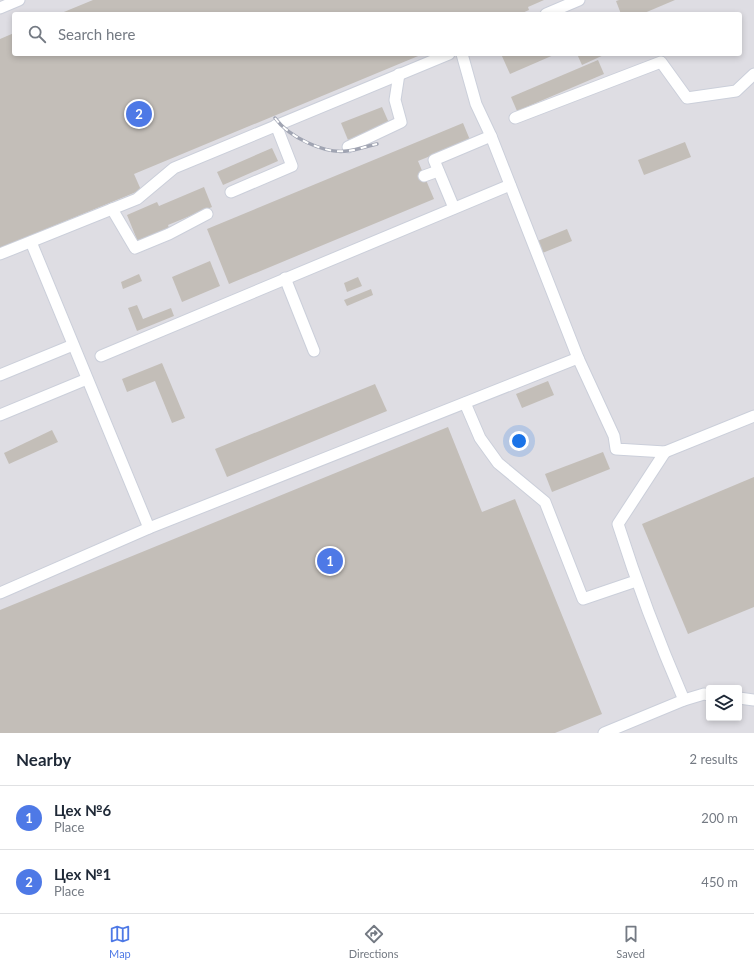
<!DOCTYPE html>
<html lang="en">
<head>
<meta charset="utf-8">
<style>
	:root { --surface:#fff; --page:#f6f6f7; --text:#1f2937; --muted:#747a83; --line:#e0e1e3; --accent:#4e79e6 }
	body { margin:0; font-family:Lato,sans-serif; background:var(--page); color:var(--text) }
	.controls { position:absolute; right:12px; bottom:12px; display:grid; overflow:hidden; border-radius:4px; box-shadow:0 2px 6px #0003 }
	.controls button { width:36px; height:36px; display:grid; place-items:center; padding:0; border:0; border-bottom:1px solid var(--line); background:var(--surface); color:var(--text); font:20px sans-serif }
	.you { position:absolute; left:519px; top:441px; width:14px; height:14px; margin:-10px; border:3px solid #fff; border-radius:50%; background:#1a73e8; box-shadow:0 0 0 6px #1a73e833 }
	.badge { display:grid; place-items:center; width:26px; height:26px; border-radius:50%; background:var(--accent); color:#fff; font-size:13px; font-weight:700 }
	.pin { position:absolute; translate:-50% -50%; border:2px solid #fff; box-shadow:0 1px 4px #0006 }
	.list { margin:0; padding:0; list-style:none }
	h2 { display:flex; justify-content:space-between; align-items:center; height:52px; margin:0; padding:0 16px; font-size:17px }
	h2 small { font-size:13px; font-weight:400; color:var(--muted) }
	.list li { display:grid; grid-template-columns:26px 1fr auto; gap:12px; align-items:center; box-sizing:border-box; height:64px; padding:0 16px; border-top:1px solid var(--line) }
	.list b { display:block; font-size:15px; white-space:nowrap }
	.list p { margin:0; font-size:13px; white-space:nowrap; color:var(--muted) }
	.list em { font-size:13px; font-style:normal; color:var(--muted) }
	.icon { flex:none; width:22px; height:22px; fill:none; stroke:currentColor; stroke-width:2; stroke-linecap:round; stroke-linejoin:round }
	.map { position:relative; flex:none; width:754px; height:733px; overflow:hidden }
	.search { position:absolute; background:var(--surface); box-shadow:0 2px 6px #0003; left:12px; right:12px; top:12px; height:44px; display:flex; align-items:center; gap:10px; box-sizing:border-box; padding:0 14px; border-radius:4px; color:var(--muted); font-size:15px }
	.sheet { height:180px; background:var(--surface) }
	nav { display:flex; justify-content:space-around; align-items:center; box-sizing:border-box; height:56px; border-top:1px solid var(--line); background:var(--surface); font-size:11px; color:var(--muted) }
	nav a { display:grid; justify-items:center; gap:2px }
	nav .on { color:var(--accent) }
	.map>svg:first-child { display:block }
	.industrial { fill:#dedde3; fill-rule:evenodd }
	.building { fill:#c3beb8 }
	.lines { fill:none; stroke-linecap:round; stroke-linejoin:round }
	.minor-casing { stroke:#cbcfda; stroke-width:13 }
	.minor { stroke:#fff; stroke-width:11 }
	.rail-casing { stroke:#a0a4b2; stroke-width:3.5 }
	.rail { stroke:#fff; stroke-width:2; stroke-dasharray:6; stroke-linecap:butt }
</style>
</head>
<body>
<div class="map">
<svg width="754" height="733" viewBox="0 0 754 733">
	<rect width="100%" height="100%" fill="#eae3dd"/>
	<path class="industrial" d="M 0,0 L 754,0 L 754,733 L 0,733 ZM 14,14 L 740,14 L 740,54 L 14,54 ZM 709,688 L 739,688 L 739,718 L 709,718 Z"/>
	<g class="building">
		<path d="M 93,0 L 544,0 L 528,7 L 529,10 L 520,14 L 59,14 Z"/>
		<path d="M 619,0 L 675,0 L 642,14 L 621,14 L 616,1 Z"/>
		<path d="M 14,33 L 14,54 L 423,54 L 134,174 L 141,190 L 0,248 L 0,39 Z"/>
		<path d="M 501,54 L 556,54 L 510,74 Z"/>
		<path d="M 577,54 L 606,54 L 582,65 Z"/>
		<path d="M 598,60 L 604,74 L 517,111 L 511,97 Z"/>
		<path d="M 382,107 L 389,123 L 348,140 L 341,123 Z"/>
		<path d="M 463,123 L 470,140 L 418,161 L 434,199 L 229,284 L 207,229 Z"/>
		<path d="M 685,142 L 691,157 L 644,175 L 638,160 Z"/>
		<path d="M 272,148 L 278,161 L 223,185 L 217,172 Z"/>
		<path d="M 204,187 L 212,207 L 168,225 L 169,228 L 138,242 L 127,215 L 157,202 L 159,206 Z"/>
		<path d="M 567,229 L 572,241 L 540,254 L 535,242 Z"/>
		<path d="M 210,261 L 220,286 L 182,302 L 172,277 Z"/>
		<path d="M 139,274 L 142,281 L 123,289 L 121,282 Z"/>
		<path d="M 358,277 L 362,286 L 347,292 L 344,283 Z"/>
		<path d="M 371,289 L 373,295 L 347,306 L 344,300 Z"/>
		<path d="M 137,305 L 143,319 L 171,308 L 174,316 L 137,331 L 128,308 Z"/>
		<path d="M 162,363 L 185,418 L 172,423 L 155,381 L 127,392 L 122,379 Z"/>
		<path d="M 548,381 L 554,395 L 522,408 L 516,394 Z"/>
		<path d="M 375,384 L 387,411 L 227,477 L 215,449 Z"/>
		<path d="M 448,427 L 482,512 L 515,499 L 602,714 L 555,733 L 0,733 L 0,610 Z"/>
		<path d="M 52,430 L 58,442 L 9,464 L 4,453 Z"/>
		<path d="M 603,452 L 610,469 L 552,492 L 545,474 Z"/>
		<path d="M 754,477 L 754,607 L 688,634 L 642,524 Z"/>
	</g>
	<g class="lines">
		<g class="minor-casing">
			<g id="minor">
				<path d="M 0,8 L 19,0"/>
				<path d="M 546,14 L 579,0"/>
				<path d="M 462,54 L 476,104 L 491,136 L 578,358 L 614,436 L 616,449 L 665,452 L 754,416"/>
				<path d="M 515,118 L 661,62 L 687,98 L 736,91 L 754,74"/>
				<path d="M 348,147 L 401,122 L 395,100 L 399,74"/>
				<path d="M 424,176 L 438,171"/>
				<path d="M 231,192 L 292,166 L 276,125"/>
				<path d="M 454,208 L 434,160 L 491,136"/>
				<path d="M 112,209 L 135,248 L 169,234 L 207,214"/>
				<path d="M 31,242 L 149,528"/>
				<path d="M 0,254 L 137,199 L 174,168 L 449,54"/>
				<path d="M 285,278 L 314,351"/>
				<path d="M 101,356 L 510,185"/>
				<path d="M 0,375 L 73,345"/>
				<path d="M 465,403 L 480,438 L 498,463 L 545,502 L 583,599 L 636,581"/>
				<path d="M 0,415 L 87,379"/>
				<path d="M 665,452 L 618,524 C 637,584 659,642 684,700"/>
				<path d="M 0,593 L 149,528 L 578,358"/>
				<path d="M 739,698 L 754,700"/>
				<path d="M 604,733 L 684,700 L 704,694 L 709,695"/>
			</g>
		</g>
		<use href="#minor" class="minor"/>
		<g class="rail-casing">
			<path id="rail" d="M 275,118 C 289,137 324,154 347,151 C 357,150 367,146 377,144"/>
		</g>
		<use href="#rail" class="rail"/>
	</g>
</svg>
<div class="controls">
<button><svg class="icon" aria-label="layers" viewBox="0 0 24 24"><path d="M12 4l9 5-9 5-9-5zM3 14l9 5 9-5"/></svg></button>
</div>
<div class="you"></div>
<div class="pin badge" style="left:330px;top:561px">1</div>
<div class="pin badge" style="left:139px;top:114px">2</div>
<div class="search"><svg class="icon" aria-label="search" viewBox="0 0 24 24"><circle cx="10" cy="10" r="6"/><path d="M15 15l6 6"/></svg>Search here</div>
</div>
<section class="sheet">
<h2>Nearby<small>2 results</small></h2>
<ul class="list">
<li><span class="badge">1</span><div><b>Цех №6</b><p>Place</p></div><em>200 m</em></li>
<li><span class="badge">2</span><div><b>Цех №1</b><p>Place</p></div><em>450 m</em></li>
</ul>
</section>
<nav>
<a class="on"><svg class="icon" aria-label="map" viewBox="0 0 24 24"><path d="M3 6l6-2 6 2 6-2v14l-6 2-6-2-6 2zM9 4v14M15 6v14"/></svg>Map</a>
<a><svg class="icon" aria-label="directions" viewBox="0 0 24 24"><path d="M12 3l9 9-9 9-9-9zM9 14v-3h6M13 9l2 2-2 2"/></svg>Directions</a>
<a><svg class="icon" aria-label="saved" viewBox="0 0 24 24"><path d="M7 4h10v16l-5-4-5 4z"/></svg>Saved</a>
</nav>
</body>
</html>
